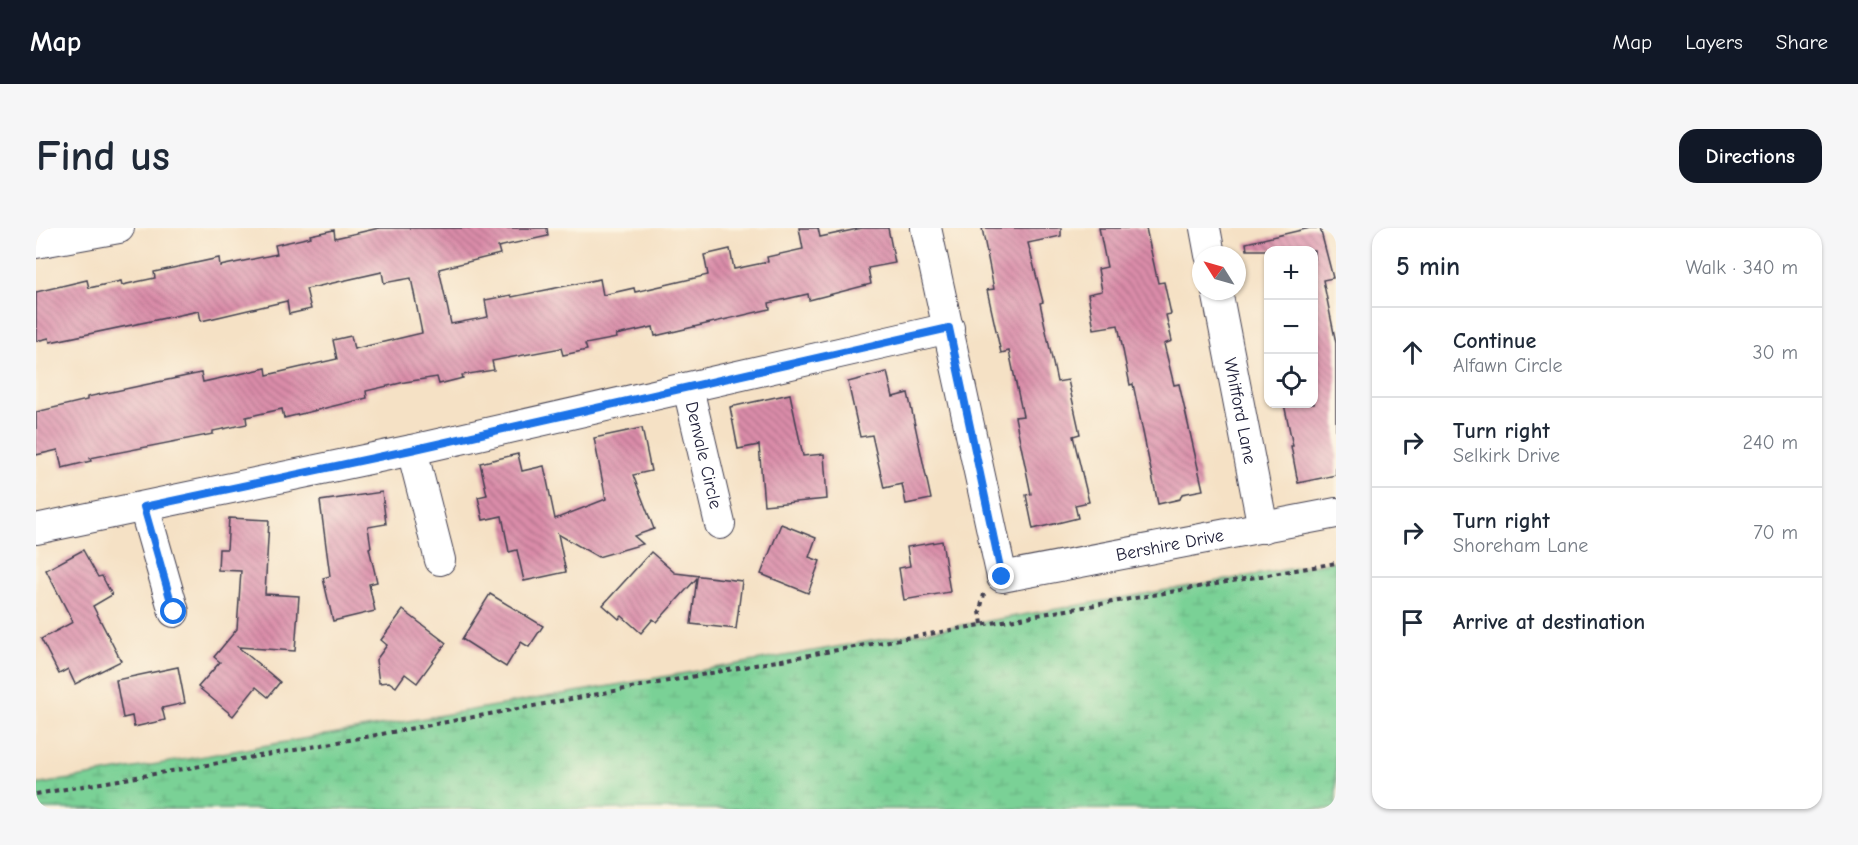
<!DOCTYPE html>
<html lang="en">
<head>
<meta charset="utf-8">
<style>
	:root { --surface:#fff; --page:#f6f6f7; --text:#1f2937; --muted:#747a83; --line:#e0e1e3; --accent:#111827 }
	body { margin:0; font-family:"Comic Neue",sans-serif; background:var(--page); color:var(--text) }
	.controls { position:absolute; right:18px; top:18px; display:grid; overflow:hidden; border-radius:12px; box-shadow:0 2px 4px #0004 }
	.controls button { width:54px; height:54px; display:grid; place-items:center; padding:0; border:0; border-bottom:2px solid var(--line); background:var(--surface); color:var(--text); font:30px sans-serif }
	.compass { position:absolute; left:1156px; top:18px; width:54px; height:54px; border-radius:50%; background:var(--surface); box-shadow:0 2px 4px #0004; rotate:307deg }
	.stop { position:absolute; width:18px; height:18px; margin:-14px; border:4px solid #1a73e8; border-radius:50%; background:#fff }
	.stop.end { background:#1a73e8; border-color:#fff; box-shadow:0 2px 6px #0008 }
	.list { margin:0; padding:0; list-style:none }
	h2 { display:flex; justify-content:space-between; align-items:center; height:78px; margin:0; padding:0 24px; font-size:26px }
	h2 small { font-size:20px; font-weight:400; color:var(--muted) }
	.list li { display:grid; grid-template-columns:39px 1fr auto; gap:18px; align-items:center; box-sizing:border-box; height:90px; padding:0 24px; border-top:2px solid var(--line) }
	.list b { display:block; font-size:22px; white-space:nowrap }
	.list p { margin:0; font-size:20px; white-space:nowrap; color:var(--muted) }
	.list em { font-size:20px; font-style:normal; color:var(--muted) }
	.icon { flex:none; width:33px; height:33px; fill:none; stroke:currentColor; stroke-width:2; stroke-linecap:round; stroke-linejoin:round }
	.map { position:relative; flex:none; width:1300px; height:581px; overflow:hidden; border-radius:18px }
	header { display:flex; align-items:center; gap:36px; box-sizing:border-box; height:84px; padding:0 30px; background:var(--accent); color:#fff }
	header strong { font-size:28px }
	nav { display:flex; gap:33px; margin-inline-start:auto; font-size:21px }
	.intro { display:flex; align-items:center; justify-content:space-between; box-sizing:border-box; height:144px; padding:0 36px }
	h1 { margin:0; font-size:42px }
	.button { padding:15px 27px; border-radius:18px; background:var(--accent); color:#fff; font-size:21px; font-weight:700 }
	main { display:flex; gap:36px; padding:0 36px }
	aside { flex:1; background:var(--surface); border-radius:18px; box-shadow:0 2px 4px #0004 }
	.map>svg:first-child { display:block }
	.wetland { fill:url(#wetland-marsh); stroke:#4e7a68; stroke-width:1.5 }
	.building { fill:url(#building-back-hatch) }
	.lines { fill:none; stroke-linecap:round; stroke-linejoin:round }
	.minor-casing { stroke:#423f50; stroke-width:32 }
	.path { stroke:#423f50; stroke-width:4; stroke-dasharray:4.5 4.5; stroke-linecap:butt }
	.minor { stroke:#fff; stroke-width:30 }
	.route { stroke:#1a73e8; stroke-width:8 }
	.labels { text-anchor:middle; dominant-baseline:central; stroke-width:4.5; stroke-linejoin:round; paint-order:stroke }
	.street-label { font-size:18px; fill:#22223b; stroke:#fcf5e5 }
</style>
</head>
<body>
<header>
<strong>Map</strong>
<nav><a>Map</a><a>Layers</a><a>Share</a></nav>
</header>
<div class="intro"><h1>Find us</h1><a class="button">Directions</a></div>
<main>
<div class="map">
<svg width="1300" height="581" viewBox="0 0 1300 581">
	<defs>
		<pattern id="wetland-marsh" width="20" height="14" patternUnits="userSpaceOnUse" patternTransform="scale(1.5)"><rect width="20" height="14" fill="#7ad196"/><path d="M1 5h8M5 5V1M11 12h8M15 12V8" fill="none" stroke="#69b382"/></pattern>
		<pattern id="building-back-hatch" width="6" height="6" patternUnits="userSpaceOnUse" patternTransform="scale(1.5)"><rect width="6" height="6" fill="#da8ca9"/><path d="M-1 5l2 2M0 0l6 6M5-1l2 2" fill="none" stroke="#b0728b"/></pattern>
	</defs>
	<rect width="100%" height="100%" fill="#fcf5e5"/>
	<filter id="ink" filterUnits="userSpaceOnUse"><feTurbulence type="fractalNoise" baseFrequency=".0167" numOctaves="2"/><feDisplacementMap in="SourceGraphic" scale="12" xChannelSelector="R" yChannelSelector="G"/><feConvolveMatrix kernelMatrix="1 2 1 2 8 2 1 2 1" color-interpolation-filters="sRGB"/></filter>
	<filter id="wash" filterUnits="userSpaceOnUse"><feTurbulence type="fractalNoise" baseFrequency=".008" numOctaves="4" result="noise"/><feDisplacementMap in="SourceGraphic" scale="24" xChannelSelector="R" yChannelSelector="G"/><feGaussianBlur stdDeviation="1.35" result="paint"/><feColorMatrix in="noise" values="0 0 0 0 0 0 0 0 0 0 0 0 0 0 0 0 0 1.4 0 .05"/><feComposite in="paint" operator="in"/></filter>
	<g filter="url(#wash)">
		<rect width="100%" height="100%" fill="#f5e1c5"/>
		<path class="wetland" d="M 1300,333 L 1300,581 L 0,581 L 0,557 Z"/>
		<g id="blocks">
			<g class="building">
				<path d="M 343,0 L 511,0 L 512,8 L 462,19 L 464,26 L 403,41 L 415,96 L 452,89 L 449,72 L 475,67 L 476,69 L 564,51 L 567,67 L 598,60 L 599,64 L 672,47 L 668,27 L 694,21 L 698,41 L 732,34 L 731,29 L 767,21 L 763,0 L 782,0 L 784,9 L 826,0 L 852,0 L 859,35 L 832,40 L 835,56 L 773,72 L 772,66 L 733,75 L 734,81 L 619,108 L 617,99 L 580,107 L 581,110 L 549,116 L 551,122 L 527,127 L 525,120 L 456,133 L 458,142 L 426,147 L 427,150 L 403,156 L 401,149 L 369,154 L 330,163 L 331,170 L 248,190 L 246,181 L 210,189 L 211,196 L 177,203 L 177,206 L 54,230 L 55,233 L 26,240 L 22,222 L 0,227 L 0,184 L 51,172 L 51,169 L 165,145 L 167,154 L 230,140 L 231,147 L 301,131 L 297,112 L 315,108 L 318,121 L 386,105 L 375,50 L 348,55 L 346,44 L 270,61 L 275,81 L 253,86 L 251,73 L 165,93 L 163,83 L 14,114 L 13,110 L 0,113 L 0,64 L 51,52 L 53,60 L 85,53 L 86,57 L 119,50 L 118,44 L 183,30 L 184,38 L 241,26 L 239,17 L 275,9 L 274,7 L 298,2 L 299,10 Z"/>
				<path d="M 946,0 L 1025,0 L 1025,8 L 992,15 L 1007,74 L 1004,75 L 1021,154 L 1032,152 L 1044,206 L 1037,208 L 1053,274 L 1039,277 L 1042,290 L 997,301 L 990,267 L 995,266 L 979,189 L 987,188 L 973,123 L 965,125 L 951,62 L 958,61 Z"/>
				<path d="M 1063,0 L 1110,0 L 1122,55 L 1128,54 L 1135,86 L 1130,87 L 1136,113 L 1128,116 L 1138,157 L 1143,156 L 1167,262 L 1146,266 L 1144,271 L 1122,276 L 1097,156 L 1094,157 L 1082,97 L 1058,101 L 1052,66 L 1066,63 L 1062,41 L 1071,39 Z"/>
				<path d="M 1274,0 L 1284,0 L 1297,50 L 1287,52 L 1300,115 L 1300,247 L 1262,255 L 1255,218 L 1257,218 L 1248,176 L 1278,176 L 1278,22 L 1211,22 L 1210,15 Z"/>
				<path d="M 851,144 L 857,169 L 872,165 L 895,271 L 870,276 L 866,256 L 848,260 L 836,207 L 824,209 L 812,154 Z"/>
				<path d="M 754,166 L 767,228 L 788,226 L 791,271 L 728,277 L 723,217 L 702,221 L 694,179 Z"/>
				<path d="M 606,200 L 615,243 L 597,247 L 618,301 L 598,308 L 607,316 L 562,329 L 522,306 L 530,344 L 488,353 L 481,322 L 473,324 L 466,288 L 447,292 L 442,269 L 451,267 L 444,235 L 482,226 L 486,243 L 508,238 L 519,291 L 570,271 L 558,210 Z"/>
				<path d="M 346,264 L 350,296 L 332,299 L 335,319 L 333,320 L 341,354 L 333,356 L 339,383 L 297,393 L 287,350 L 294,348 L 284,273 Z"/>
				<path d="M 193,290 L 233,292 L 229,366 L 263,368 L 259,423 L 202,419 L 244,454 L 232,469 L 220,459 L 197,488 L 162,459 L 184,434 L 178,429 L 201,401 L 205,343 L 182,342 L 183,321 L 191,321 Z"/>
				<path d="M 745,296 L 780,310 L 773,329 L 784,333 L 772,365 L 725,346 Z"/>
				<path d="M 906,313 L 914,364 L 868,372 L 863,340 L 874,338 L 871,319 Z"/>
				<path d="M 47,322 L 62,349 L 66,348 L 76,367 L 57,378 L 85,433 L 39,456 L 32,441 L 23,446 L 5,411 L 37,394 L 10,342 Z"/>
				<path d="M 615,324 L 639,345 L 706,353 L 700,401 L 655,396 L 661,350 L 621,394 L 617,391 L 605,405 L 586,388 L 583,391 L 567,377 Z"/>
				<path d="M 454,366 L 507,398 L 493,419 L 485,414 L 470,439 L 426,411 Z"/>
				<path d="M 367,382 L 410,415 L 381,455 L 369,446 L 360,459 L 353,454 L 343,455 L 340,432 L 351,417 L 345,412 Z"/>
				<path d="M 142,439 L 149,475 L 126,480 L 129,492 L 98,499 L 96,488 L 87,490 L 80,452 Z"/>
			</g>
		</g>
	</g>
	<g filter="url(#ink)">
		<use href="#blocks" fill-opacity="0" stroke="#423f50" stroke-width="1.5"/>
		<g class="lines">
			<g class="minor-casing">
				<g id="minor">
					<path id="s1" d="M 890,0 L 966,349 L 1300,285"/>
					<path d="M 1169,0 L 1174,27"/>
					<path d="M 0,15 L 83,0"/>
					<path id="s2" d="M 1181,63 L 1227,300"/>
					<path id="s3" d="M 652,160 L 684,296"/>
					<path d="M 376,222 L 404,332"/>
					<path d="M 108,279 L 138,384"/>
					<path d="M 0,301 L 376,222 L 913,100"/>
				</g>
			</g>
			<g class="path">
				<path d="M 946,396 L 944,383 L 948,366"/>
				<path d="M 0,566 L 259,522 L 784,425 L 1300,335"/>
			</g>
			<use href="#minor" class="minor"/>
		</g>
	</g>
	<g class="lines" filter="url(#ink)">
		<path class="route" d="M 138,384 L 108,279 L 375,222 L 913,100 L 966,349"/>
	</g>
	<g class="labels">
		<g class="street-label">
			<text stroke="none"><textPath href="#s2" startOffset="122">Whitford Lane</textPath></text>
			<text stroke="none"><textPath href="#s3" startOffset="69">Denvale Circle</textPath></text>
			<text stroke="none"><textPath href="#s1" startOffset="528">Bershire Drive</textPath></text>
		</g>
	</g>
</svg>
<div class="controls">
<button>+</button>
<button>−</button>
<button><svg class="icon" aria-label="locate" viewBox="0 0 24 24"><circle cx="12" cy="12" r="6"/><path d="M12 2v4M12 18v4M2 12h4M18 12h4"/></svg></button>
</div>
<svg class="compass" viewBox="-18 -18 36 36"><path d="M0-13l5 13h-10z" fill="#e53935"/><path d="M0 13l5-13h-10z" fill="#747a83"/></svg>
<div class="stop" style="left:138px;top:384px"></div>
<div class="stop end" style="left:966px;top:349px"></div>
</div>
<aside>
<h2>5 min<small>Walk · 340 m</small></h2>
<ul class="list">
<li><svg class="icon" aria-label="ahead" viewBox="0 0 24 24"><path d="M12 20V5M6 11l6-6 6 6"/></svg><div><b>Continue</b><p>Alfawn Circle</p></div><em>30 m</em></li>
<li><svg class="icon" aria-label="right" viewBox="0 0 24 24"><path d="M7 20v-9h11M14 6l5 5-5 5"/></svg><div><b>Turn right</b><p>Selkirk Drive</p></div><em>240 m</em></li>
<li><svg class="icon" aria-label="right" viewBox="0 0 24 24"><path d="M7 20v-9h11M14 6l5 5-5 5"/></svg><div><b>Turn right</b><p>Shoreham Lane</p></div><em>70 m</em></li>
<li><svg class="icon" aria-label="arrive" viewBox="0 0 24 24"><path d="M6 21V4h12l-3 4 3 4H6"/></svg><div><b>Arrive at destination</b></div></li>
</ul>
</aside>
</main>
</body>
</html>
